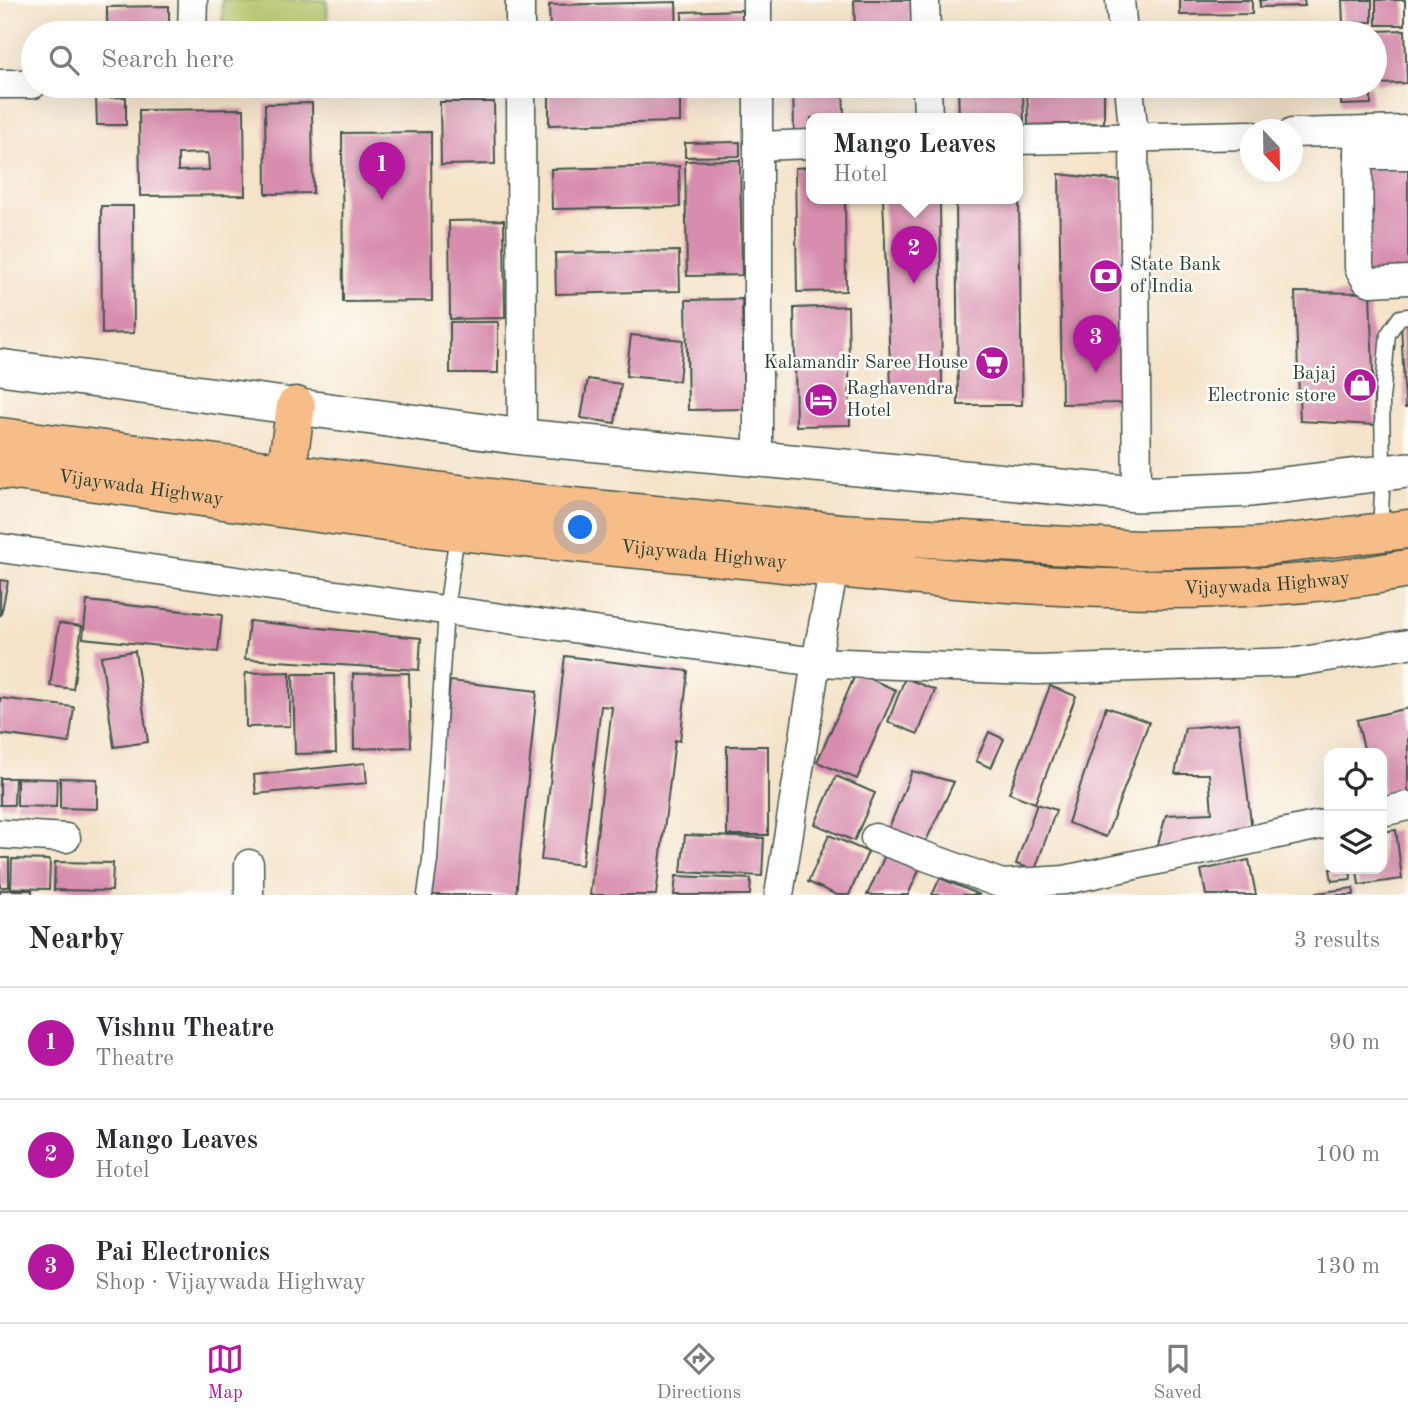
<!DOCTYPE html>
<html lang="en">
<head>
<meta charset="utf-8">
<style>
	:root { --surface:#fff; --page:#f7f7f7; --text:#2b2b33; --muted:#7c7c81; --line:#e1e1e2; --accent:#b5179e }
	body { margin:0; font-family:"Old Standard TT",serif; background:var(--page); color:var(--text) }
	.controls { position:absolute; right:21px; bottom:21px; display:grid; overflow:hidden; border-radius:14px; box-shadow:0 7px 28px #0002 }
	.controls button { width:63px; height:63px; display:grid; place-items:center; padding:0; border:0; border-bottom:2px solid var(--line); background:var(--surface); color:var(--text); font:35px sans-serif }
	.compass { position:absolute; left:1240px; top:119px; width:63px; height:63px; border-radius:50%; background:var(--surface); box-shadow:0 7px 28px #0002; rotate:158deg }
	.you { position:absolute; left:581px; top:528px; width:24px; height:24px; margin:-18px; border:5px solid #fff; border-radius:50%; background:#1a73e8; box-shadow:0 0 0 10px #1a73e833 }
	.badge { display:grid; place-items:center; width:46px; height:46px; border-radius:50%; background:var(--accent); color:#fff; font-size:23px; font-weight:700 }
	.pin { position:absolute; translate:-50% -58px; filter:drop-shadow(0 2px 4px #0008) }
	.pin::after { content:''; position:absolute; top:37px; width:24px; height:21px; background:inherit; clip-path:polygon(0 0,100% 0,50% 100%) }
	.popup { position:absolute; left:806px; top:113px; width:217px; height:91px; box-sizing:border-box; display:grid; place-content:center; border-radius:14px; background:var(--surface); filter:drop-shadow(0 2px 5px #0005); font-size:23px; white-space:nowrap; color:var(--muted) }
	.popup b { font-size:26px; color:var(--text) }
	.popup::after { content:''; position:absolute; left:50%; top:100%; margin-left:-14px; border:14px solid transparent; border-top-color:var(--surface) }
	.list { margin:0; padding:0; list-style:none }
	h2 { display:flex; justify-content:space-between; align-items:center; height:91px; margin:0; padding:0 28px; font-size:30px }
	h2 small { font-size:23px; font-weight:400; color:var(--muted) }
	.list li { display:grid; grid-template-columns:46px 1fr auto; gap:21px; align-items:center; box-sizing:border-box; height:112px; padding:0 28px; border-top:2px solid var(--line) }
	.list b { display:block; font-size:26px; white-space:nowrap }
	.list p { margin:0; font-size:23px; white-space:nowrap; color:var(--muted) }
	.list em { font-size:23px; font-style:normal; color:var(--muted) }
	.icon { flex:none; width:38px; height:38px; fill:none; stroke:currentColor; stroke-width:2; stroke-linecap:round; stroke-linejoin:round }
	.map { position:relative; flex:none; width:1408px; height:895px; overflow:hidden }
	.search { position:absolute; background:var(--surface); box-shadow:0 7px 28px #0002; left:21px; right:21px; top:21px; height:77px; display:flex; align-items:center; gap:18px; box-sizing:border-box; padding:0 24px; border-radius:38px; color:var(--muted); font-size:26px }
	.sheet { height:427px; background:var(--surface) }
	nav { display:flex; justify-content:space-around; align-items:center; box-sizing:border-box; height:98px; border-top:2px solid var(--line); background:var(--surface); font-size:19px; color:var(--muted) }
	nav a { display:grid; justify-items:center; gap:4px }
	nav .on { color:var(--accent) }
	.map>svg:first-child { display:block }
	.green { fill:#b1c265; stroke:#68804c; stroke-width:2 }
	.building { fill:#d88dae; fill-rule:evenodd }
	.lines { fill:none; stroke-linecap:round; stroke-linejoin:round }
	.service-casing { stroke:#3f564a; stroke-width:17 }
	.minor-casing { stroke:#3f564a; stroke-width:31 }
	.tertiary-casing { stroke:#3f564a; stroke-width:38 }
	.trunk-casing { stroke:#3f564a; stroke-width:41 }
	.service { stroke:#fff; stroke-width:14 }
	.minor { stroke:#fff; stroke-width:28 }
	.tertiary { stroke:#fff; stroke-width:35 }
	.trunk { stroke:#f7bd88; stroke-width:38 }
	.labels { text-anchor:middle; dominant-baseline:central; stroke-width:5; stroke-linejoin:round; paint-order:stroke }
	.poi-label { font-size:19px; fill:#1f3d34; stroke:#fdfcf7; text-anchor:start }
	.street-label { font-size:19px; fill:#1f3d34; stroke:#fdfcf7 }
</style>
</head>
<body>
<div class="map">
<svg width="1408" height="895" viewBox="0 0 1408 895">
	<rect width="100%" height="100%" fill="#fdfcf7"/>
	<filter id="ink" filterUnits="userSpaceOnUse"><feTurbulence type="fractalNoise" baseFrequency=".0143" numOctaves="2"/><feDisplacementMap in="SourceGraphic" scale="14" xChannelSelector="R" yChannelSelector="G"/><feConvolveMatrix kernelMatrix="1 2 1 2 8 2 1 2 1" color-interpolation-filters="sRGB"/></filter>
	<filter id="wash" filterUnits="userSpaceOnUse"><feTurbulence type="fractalNoise" baseFrequency=".00686" numOctaves="4" result="noise"/><feDisplacementMap in="SourceGraphic" scale="28" xChannelSelector="R" yChannelSelector="G"/><feGaussianBlur stdDeviation="1.57" result="paint"/><feColorMatrix in="noise" values="0 0 0 0 0 0 0 0 0 0 0 0 0 0 0 0 0 1.4 0 .05"/><feComposite in="paint" operator="in"/></filter>
	<g filter="url(#wash)">
		<rect width="100%" height="100%" fill="#f4e3c9"/>
		<path class="green" d="M 222,0 L 327,0 L 328,33 L 223,33 Z"/>
		<g id="blocks">
			<g class="building">
				<path d="M 854,0 L 913,0 L 913,27 L 855,29 Z"/>
				<path d="M 1180,0 L 1252,0 L 1252,14 L 1180,15 Z"/>
				<path d="M 1260,0 L 1304,0 L 1305,6 L 1260,7 Z"/>
				<path d="M 1342,0 L 1372,0 L 1372,22 L 1343,23 Z"/>
				<rect x="1376" y="0" width="29" height="25"/>
				<path d="M 676,2 L 677,33 L 550,33 L 549,5 Z"/>
				<path d="M 169,6 L 169,33 L 107,33 L 107,7 Z"/>
				<path d="M 742,10 L 742,33 L 682,33 L 682,12 Z"/>
				<path d="M 1370,28 L 1370,33 L 1340,33 L 1340,29 Z"/>
				<path d="M 1405,30 L 1407,83 L 1376,84 L 1375,31 Z"/>
				<path d="M 680,86 L 680,122 L 549,125 L 549,89 Z"/>
				<path d="M 683,86 L 743,86 L 743,90 L 683,91 Z"/>
				<path d="M 793,86 L 843,86 L 844,118 L 811,118 L 811,132 L 794,132 Z"/>
				<path d="M 958,86 L 1023,86 L 1024,124 L 1017,124 L 1017,118 L 959,118 Z"/>
				<path d="M 1027,86 L 1104,86 L 1104,123 L 1028,125 Z"/>
				<path d="M 1341,86 L 1371,86 L 1371,104 L 1341,105 Z"/>
				<path d="M 126,97 L 126,125 L 97,125 L 96,98 Z"/>
				<path d="M 440,102 L 494,102 L 495,164 L 441,165 Z"/>
				<path d="M 312,103 L 313,193 L 266,194 L 265,104 Z"/>
				<path d="M 244,109 L 245,195 L 140,196 L 139,110 ZM 208,153 L 209,170 L 178,171 L 178,154 Z"/>
				<path d="M 431,132 L 432,301 L 343,302 L 342,133 Z"/>
				<path d="M 740,142 L 740,156 L 685,157 L 685,143 Z"/>
				<path d="M 1408,159 L 1408,273 L 1366,275 L 1362,161 Z"/>
				<path d="M 740,160 L 742,275 L 687,276 L 685,161 Z"/>
				<path d="M 679,166 L 680,207 L 552,209 L 551,169 Z"/>
				<path d="M 811,167 L 811,198 L 845,198 L 846,291 L 797,292 L 795,168 Z"/>
				<path d="M 1059,174 L 1122,181 L 1122,403 L 1062,404 Z"/>
				<path d="M 883,198 L 940,198 L 942,386 L 891,388 Z"/>
				<path d="M 956,198 L 1019,198 L 1022,405 L 958,405 Z"/>
				<path d="M 101,206 L 133,206 L 134,333 L 102,334 Z"/>
				<path d="M 504,220 L 505,318 L 450,319 L 449,221 Z"/>
				<path d="M 679,251 L 680,291 L 556,294 L 555,253 Z"/>
				<path d="M 1295,292 L 1370,293 L 1375,425 L 1300,421 Z"/>
				<path d="M 742,299 L 744,409 L 688,410 L 686,300 Z"/>
				<path d="M 848,306 L 850,425 L 796,426 L 794,308 Z"/>
				<rect x="450" y="322" width="48" height="51"/>
				<path d="M 1401,322 L 1408,322 L 1408,408 L 1405,408 Z"/>
				<path d="M 631,335 L 683,340 L 679,381 L 626,376 Z"/>
				<path d="M 588,379 L 621,384 L 615,423 L 581,418 Z"/>
				<path d="M 0,580 L 8,581 L 1,615 L 0,615 Z"/>
				<path d="M 87,601 L 222,615 L 218,652 L 83,638 Z"/>
				<path d="M 249,621 L 421,638 L 419,670 L 245,659 Z"/>
				<path d="M 59,623 L 82,626 L 73,689 L 50,686 Z"/>
				<path d="M 135,651 L 148,742 L 114,747 L 101,656 Z"/>
				<path d="M 565,656 L 688,671 L 680,741 L 675,740 L 656,895 L 590,895 L 612,707 L 601,706 L 582,865 L 541,860 Z"/>
				<path d="M 290,672 L 290,726 L 246,727 L 245,673 Z"/>
				<path d="M 409,673 L 411,747 L 354,749 L 353,674 Z"/>
				<path d="M 856,673 L 896,690 L 857,779 L 817,762 Z"/>
				<path d="M 293,674 L 334,674 L 336,753 L 295,754 Z"/>
				<path d="M 905,678 L 935,690 L 918,734 L 888,722 Z"/>
				<path d="M 450,681 L 537,691 L 516,895 L 429,895 Z"/>
				<path d="M 1050,686 L 1076,696 L 1035,803 L 1009,793 Z"/>
				<path d="M 0,698 L 74,707 L 69,743 L 0,734 Z"/>
				<path d="M 1106,707 L 1149,722 L 1106,837 L 1068,823 Z"/>
				<path d="M 1408,708 L 1408,792 L 1382,799 L 1382,753 L 1365,753 L 1357,720 Z"/>
				<path d="M 1239,723 L 1252,831 L 1154,859 L 1166,815 L 1212,813 L 1209,774 L 1175,774 L 1185,728 Z"/>
				<path d="M 989,732 L 1004,739 L 991,768 L 976,761 Z"/>
				<rect x="727" y="746" width="41" height="89"/>
				<path d="M 365,763 L 367,783 L 256,794 L 254,775 Z"/>
				<path d="M 912,771 L 954,782 L 926,841 L 889,828 Z"/>
				<path d="M 836,776 L 875,793 L 854,841 L 815,824 Z"/>
				<path d="M 0,778 L 15,778 L 14,805 L 0,805 Z"/>
				<path d="M 17,778 L 57,779 L 56,807 L 17,806 Z"/>
				<path d="M 60,778 L 97,779 L 97,809 L 60,808 Z"/>
				<path d="M 1037,804 L 1056,810 L 1035,870 L 1016,864 Z"/>
				<path d="M 1396,830 L 1402,879 L 1359,885 L 1357,869 L 1382,869 L 1382,832 Z"/>
				<path d="M 685,835 L 764,838 L 762,876 L 681,872 Z"/>
				<path d="M 829,835 L 868,852 L 849,895 L 837,895 L 808,882 Z"/>
				<path d="M 886,853 L 920,868 L 908,895 L 867,895 Z"/>
				<rect x="0" y="858" width="9" height="29"/>
				<path d="M 12,859 L 50,860 L 49,889 L 11,888 Z"/>
				<path d="M 1249,860 L 1256,895 L 1206,895 L 1201,870 Z"/>
				<path d="M 55,862 L 113,863 L 112,891 L 54,890 Z"/>
				<path d="M 1330,869 L 1350,869 L 1351,879 L 1332,881 Z"/>
				<path d="M 676,876 L 751,879 L 750,895 L 674,895 Z"/>
				<path d="M 940,878 L 980,895 L 932,895 Z"/>
				<path d="M 1353,888 L 1354,895 L 1316,895 L 1316,893 Z"/>
				<rect x="0" y="890" width="32" height="5"/>
			</g>
		</g>
	</g>
	<g filter="url(#ink)">
		<use href="#blocks" fill-opacity="0" stroke="#3f564a" stroke-width="2"/>
		<g class="lines">
			<g class="service-casing">
				<g id="service">
					<path d="M 1380,531 L 1383,473 L 1382,399 L 1388,334 L 1400,317 L 1408,316"/>
					<path d="M 425,895 L 430,860 L 446,610 L 457,534"/>
				</g>
			</g>
			<g class="minor-casing">
				<g id="minor">
					<path d="M 520,0 L 520,33"/>
					<path d="M 757,0 L 757,33"/>
					<path d="M 925,0 L 926,33"/>
					<path d="M 1120,0 L 1123,33"/>
					<path d="M 192,33 L 193,0"/>
					<path d="M 0,84 L 33,84"/>
					<path d="M 521,86 L 522,437"/>
					<path d="M 758,86 L 758,457"/>
					<path d="M 927,86 L 928,118"/>
					<path d="M 1129,86 L 1134,138 L 1137,494"/>
					<path d="M 1358,132 L 1359,268 L 1366,280 L 1371,282 L 1408,280"/>
					<path d="M 1292,133 L 1408,130"/>
					<path d="M 1017,140 L 1250,135"/>
					<path d="M 758,146 L 811,144"/>
					<path d="M 1358,155 L 1408,155"/>
					<path d="M 0,548 L 816,662 L 1036,670 L 1297,662 L 1408,644"/>
					<path d="M 1382,812 L 1408,806"/>
					<path d="M 0,834 L 66,838"/>
					<path d="M 875,838 L 1002,884 L 1065,880 L 1329,823"/>
					<path d="M 249,895 L 249,864"/>
					<path d="M 779,895 L 816,662 L 834,568"/>
				</g>
			</g>
			<g class="tertiary-casing">
				<path id="tertiary" d="M 0,367 L 522,437 L 1137,494 L 1251,489 L 1408,470"/>
			</g>
			<g class="trunk-casing">
				<g id="trunk">
					<path d="M 0,437 L 522,502 L 841,533 L 1138,550 L 1255,547 L 1408,529"/>
					<path id="s1" d="M 0,469 C 153,489 305,513 458,531 C 567,543 676,552 784,563 C 992,583 1201,607 1408,569"/>
					<path d="M 286,473 L 296,406"/>
				</g>
			</g>
			<use href="#service" class="service"/>
			<use href="#minor" class="minor"/>
			<use href="#tertiary" class="tertiary"/>
			<use href="#trunk" class="trunk"/>
		</g>
	</g>
	<defs>
		<g id="bank-disc" transform="scale(1.75)"><circle r="9.5" fill="#b5179e" stroke="#fdfcf7"/><path d="M-6-4H6V4H-6ZM0-2.3a2.3 2.3 0 1 0 0 4.6a2.3 2.3 0 1 0 0-4.6Z" fill="#fff"/></g>
		<g id="supermarket-disc" transform="scale(1.75)"><circle r="9.5" fill="#b5179e" stroke="#fdfcf7"/><path d="M-6-5.5h2.5l.6 2H6L4.5 2H-2.5L-4.4-4H-6ZM-1.5 3.2a1.3 1.3 0 1 0 .1 0ZM3 3.2a1.3 1.3 0 1 0 .1 0Z" fill="#fff"/></g>
		<g id="shop-disc" transform="scale(1.75)"><circle r="9.5" fill="#b5179e" stroke="#fdfcf7"/><path d="M-5-2.5h2.3a2.7 3.5 0 0 1 5.4 0H5L5.5 6h-11ZM-1.5-2.5h3a1.5 2.3 0 0 0-3 0Z" fill="#fff"/></g>
		<g id="hotel-disc" transform="scale(1.75)"><circle r="9.5" fill="#b5179e" stroke="#fdfcf7"/><path d="M-6-4.5h1.5V1H6V5H4.5V3h-9V5H-6ZM-4 0a1.8 1.8 0 1 1 3.6 0ZM.5 0V-2.5h3Q6-2.5 6 0Z" fill="#fff"/></g>
	</defs>
	<g fill-rule="evenodd">
		<use href="#bank-disc" x="1106" y="276"/>
		<use href="#supermarket-disc" x="992" y="363"/>
		<use href="#shop-disc" x="1360" y="385"/>
		<use href="#hotel-disc" x="821" y="400"/>
	</g>
	<g class="labels">
		<g class="poi-label">
			<text x="1130" y="265">State Bank<tspan x="1130" dy="22">of India</tspan></text>
			<text x="968" y="363" text-anchor="end">Kalamandir Saree House</text>
			<text x="1336" y="374" text-anchor="end">Bajaj<tspan x="1336" dy="22">Electronic store</tspan></text>
			<text x="846" y="389">Raghavendra<tspan x="846" dy="22">Hotel</tspan></text>
		</g>
		<g class="street-label">
			<text stroke="none"><textPath href="#s1" startOffset="142">Vijaywada Highway</textPath></text>
			<text stroke="none"><textPath href="#s1" startOffset="709">Vijaywada Highway</textPath></text>
			<text stroke="none"><textPath href="#s1" startOffset="1274">Vijaywada Highway</textPath></text>
		</g>
	</g>
</svg>
<div class="controls">
<button><svg class="icon" aria-label="locate" viewBox="0 0 24 24"><circle cx="12" cy="12" r="6"/><path d="M12 2v4M12 18v4M2 12h4M18 12h4"/></svg></button>
<button><svg class="icon" aria-label="layers" viewBox="0 0 24 24"><path d="M12 4l9 5-9 5-9-5zM3 14l9 5 9-5"/></svg></button>
</div>
<svg class="compass" viewBox="-18 -18 36 36"><path d="M0-13l5 13h-10z" fill="#e53935"/><path d="M0 13l5-13h-10z" fill="#7c7c81"/></svg>
<div class="you"></div>
<div class="pin badge" style="left:382px;top:200px">1</div>
<div class="pin badge" style="left:914px;top:284px">2</div>
<div class="popup"><b>Mango Leaves</b>Hotel</div>
<div class="pin badge" style="left:1096px;top:373px">3</div>
<div class="search"><svg class="icon" aria-label="search" viewBox="0 0 24 24"><circle cx="10" cy="10" r="6"/><path d="M15 15l6 6"/></svg>Search here</div>
</div>
<section class="sheet">
<h2>Nearby<small>3 results</small></h2>
<ul class="list">
<li><span class="badge">1</span><div><b>Vishnu Theatre</b><p>Theatre</p></div><em>90 m</em></li>
<li><span class="badge">2</span><div><b>Mango Leaves</b><p>Hotel</p></div><em>100 m</em></li>
<li><span class="badge">3</span><div><b>Pai Electronics</b><p>Shop · Vijaywada Highway</p></div><em>130 m</em></li>
</ul>
</section>
<nav>
<a class="on"><svg class="icon" aria-label="map" viewBox="0 0 24 24"><path d="M3 6l6-2 6 2 6-2v14l-6 2-6-2-6 2zM9 4v14M15 6v14"/></svg>Map</a>
<a><svg class="icon" aria-label="directions" viewBox="0 0 24 24"><path d="M12 3l9 9-9 9-9-9zM9 14v-3h6M13 9l2 2-2 2"/></svg>Directions</a>
<a><svg class="icon" aria-label="saved" viewBox="0 0 24 24"><path d="M7 4h10v16l-5-4-5 4z"/></svg>Saved</a>
</nav>
</body>
</html>
